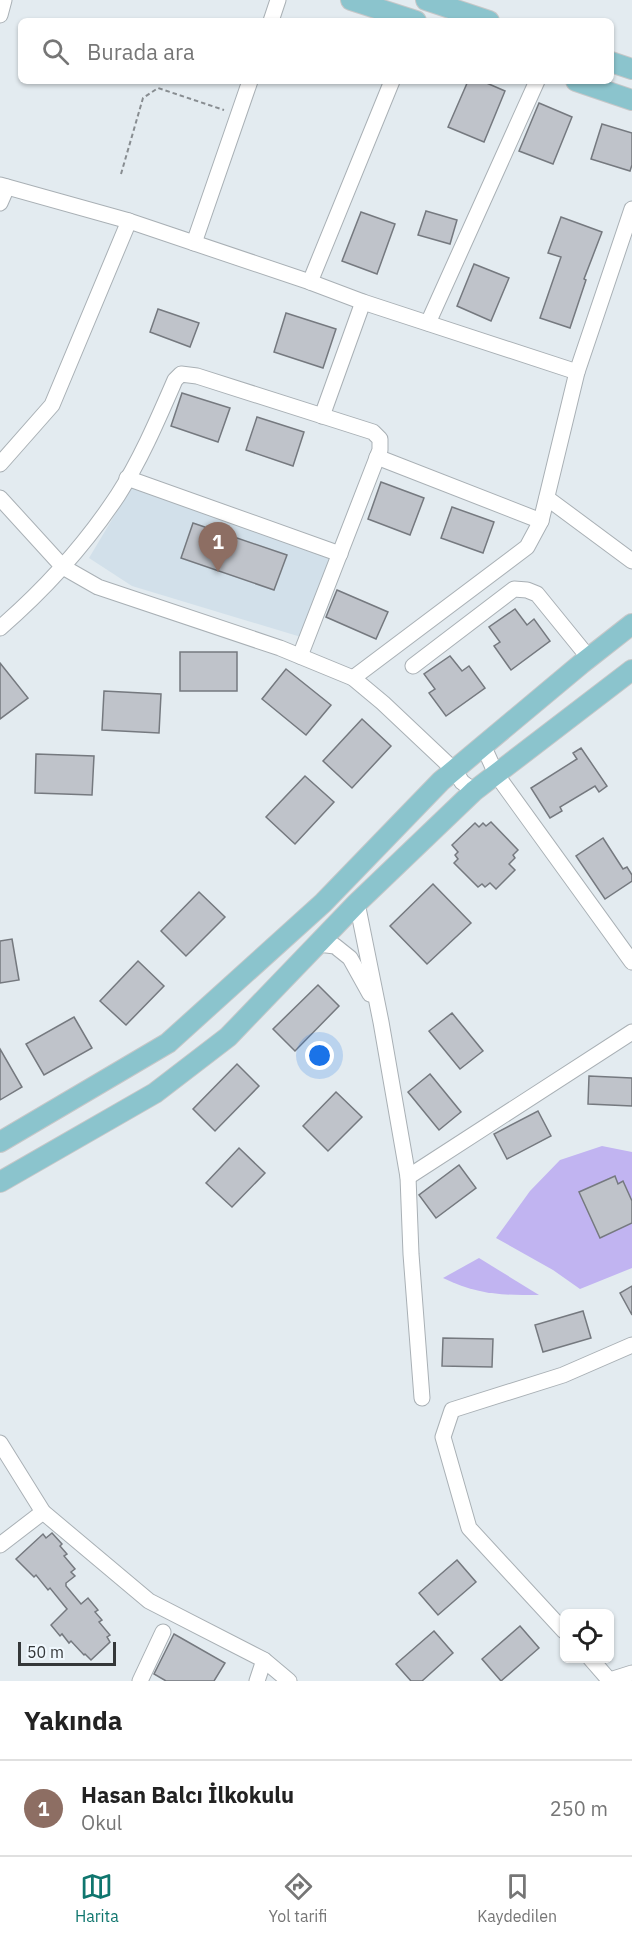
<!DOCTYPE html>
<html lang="tr">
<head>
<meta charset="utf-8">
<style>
	:root { --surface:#fff; --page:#f2f2f2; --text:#222; --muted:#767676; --line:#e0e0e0; --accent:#0f766e }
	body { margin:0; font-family:"IBM Plex Sans",sans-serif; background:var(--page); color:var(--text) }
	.controls { position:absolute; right:18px; bottom:18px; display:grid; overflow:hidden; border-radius:9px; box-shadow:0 2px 4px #0004 }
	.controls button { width:54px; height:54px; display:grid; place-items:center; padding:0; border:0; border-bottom:2px solid var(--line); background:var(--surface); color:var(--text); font:30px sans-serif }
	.scale { position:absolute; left:18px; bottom:15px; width:98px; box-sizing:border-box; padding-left:6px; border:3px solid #343739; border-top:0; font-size:16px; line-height:21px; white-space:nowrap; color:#343739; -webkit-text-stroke:4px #f0f8fe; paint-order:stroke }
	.you { position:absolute; left:320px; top:1056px; width:21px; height:21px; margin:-15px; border:4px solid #fff; border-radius:50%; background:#1a73e8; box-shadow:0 0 0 9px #1a73e833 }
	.badge { display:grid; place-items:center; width:39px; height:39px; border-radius:50%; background:var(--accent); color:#fff; font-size:20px; font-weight:700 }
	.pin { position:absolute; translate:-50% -50px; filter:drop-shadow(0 2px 3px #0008) }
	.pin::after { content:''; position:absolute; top:32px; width:21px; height:18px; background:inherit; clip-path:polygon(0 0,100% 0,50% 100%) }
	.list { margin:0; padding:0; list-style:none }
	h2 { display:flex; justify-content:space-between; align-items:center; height:78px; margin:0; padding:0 24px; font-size:26px }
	h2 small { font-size:20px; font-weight:400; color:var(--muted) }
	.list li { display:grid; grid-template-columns:39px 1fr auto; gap:18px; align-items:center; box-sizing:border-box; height:96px; padding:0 24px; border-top:2px solid var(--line) }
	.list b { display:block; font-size:22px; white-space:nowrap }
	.list p { margin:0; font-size:20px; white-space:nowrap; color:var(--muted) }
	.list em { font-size:20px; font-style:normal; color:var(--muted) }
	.icon { flex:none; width:33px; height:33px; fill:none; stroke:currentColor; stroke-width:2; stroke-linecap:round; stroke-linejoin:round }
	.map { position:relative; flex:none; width:632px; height:1681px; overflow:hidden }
	.search { position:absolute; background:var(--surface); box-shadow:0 2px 4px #0004; left:18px; right:18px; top:18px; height:66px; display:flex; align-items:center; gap:15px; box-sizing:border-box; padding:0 21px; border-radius:9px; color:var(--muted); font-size:22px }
	.sheet { height:174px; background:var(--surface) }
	nav { display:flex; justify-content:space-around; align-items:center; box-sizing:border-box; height:84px; border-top:2px solid var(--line); background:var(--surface); font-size:16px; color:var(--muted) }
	nav a { display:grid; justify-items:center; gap:3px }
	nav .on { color:var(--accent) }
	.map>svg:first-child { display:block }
	.built { fill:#d2e0ea }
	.green { fill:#c1b4f1 }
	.building { fill:#bfc3ca; stroke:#75797f; stroke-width:1.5 }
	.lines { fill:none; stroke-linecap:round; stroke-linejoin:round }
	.minor-casing { stroke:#a9b0b5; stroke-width:17 }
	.major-casing { stroke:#c6c7c8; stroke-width:22 }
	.path { stroke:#888d91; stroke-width:2; stroke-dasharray:4.5 3; stroke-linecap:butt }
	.minor { stroke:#fff; stroke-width:15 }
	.major { stroke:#8bc4cd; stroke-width:20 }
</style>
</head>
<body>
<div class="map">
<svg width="632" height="1681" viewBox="0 0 632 1681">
	<rect width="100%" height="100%" fill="#e3ebf0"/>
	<path class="built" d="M 135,481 L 331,556 L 301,637 L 132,586 L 89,558 Z"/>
	<g class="green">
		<path d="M 602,1146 L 632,1152 L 632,1268 L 580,1289 L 553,1270 L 496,1238 L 530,1191 L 560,1160 Z"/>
		<path d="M 479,1258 L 539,1295 C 500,1295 479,1295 443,1278 Z"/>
	</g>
	<g class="building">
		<path d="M 468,81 L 482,81 L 505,91 L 484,142 L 448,127 Z"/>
		<path d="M 539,103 L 572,117 L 553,164 L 519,151 Z"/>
		<path d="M 602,124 L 632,133 L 632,165 L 630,171 L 591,159 Z"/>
		<path d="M 426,211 L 457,220 L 450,244 L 418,235 Z"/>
		<path d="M 361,212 L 395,224 L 377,274 L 342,261 Z"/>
		<path d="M 561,217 L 602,232 L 584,279 L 586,280 L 570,328 L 540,318 L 561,257 L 548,253 Z"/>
		<path d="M 474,264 L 509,278 L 491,321 L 457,306 Z"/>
		<path d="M 158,309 L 199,323 L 190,347 L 150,332 Z"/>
		<path d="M 286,313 L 336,329 L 323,368 L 274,352 Z"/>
		<path d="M 182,393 L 230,408 L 218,442 L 171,426 Z"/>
		<path d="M 257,417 L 304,432 L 293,466 L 246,450 Z"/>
		<path d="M 381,482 L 424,498 L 410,535 L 368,519 Z"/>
		<path d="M 452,507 L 494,522 L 483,553 L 441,538 Z"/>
		<path d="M 193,523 L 287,555 L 274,590 L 181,558 Z"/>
		<path d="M 337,590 L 388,612 L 376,639 L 326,617 Z"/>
		<path d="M 515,609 L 527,625 L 534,619 L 550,641 L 511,670 L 494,646 L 500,642 L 489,627 Z"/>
		<rect x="180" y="652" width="57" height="39"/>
		<path d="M 450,656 L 462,671 L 469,666 L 485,688 L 446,716 L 429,693 L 435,689 L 424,674 Z"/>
		<path d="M 0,663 L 28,698 L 0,719 Z"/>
		<path d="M 286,669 L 331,705 L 306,735 L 262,699 Z"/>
		<path d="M 104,691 L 161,694 L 159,733 L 102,730 Z"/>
		<path d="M 362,719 L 391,746 L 352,788 L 323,761 Z"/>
		<path d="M 581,748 L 607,786 L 599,792 L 595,786 L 560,807 L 562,811 L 550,818 L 531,788 L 577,759 L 573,753 Z"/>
		<path d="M 36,754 L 94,756 L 92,795 L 35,793 Z"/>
		<path d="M 305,776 L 334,802 L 295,844 L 266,817 Z"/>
		<path d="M 491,822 L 518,850 L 513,855 L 515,858 L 509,864 L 515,870 L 496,889 L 490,883 L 485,887 L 482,884 L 478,887 L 454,863 L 458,859 L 455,855 L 458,852 L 452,845 L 475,823 L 479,827 L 483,823 L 486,826 Z"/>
		<path d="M 603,838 L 623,869 L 627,867 L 632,875 L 632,881 L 605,899 L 576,856 Z"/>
		<path d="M 433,884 L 471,923 L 427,964 L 390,926 Z"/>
		<path d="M 199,892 L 225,917 L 186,956 L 161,931 Z"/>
		<path d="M 12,939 L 19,980 L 0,983 L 0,941 Z"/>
		<path d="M 138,961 L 164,986 L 126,1025 L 100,1001 Z"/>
		<path d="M 318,985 L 339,1006 L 295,1051 L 273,1029 Z"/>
		<path d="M 452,1013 L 483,1051 L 460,1069 L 429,1031 Z"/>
		<path d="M 74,1017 L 92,1048 L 44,1075 L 26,1044 Z"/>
		<path d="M 0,1049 L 22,1087 L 0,1100 Z"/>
		<path d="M 237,1064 L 259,1086 L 215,1131 L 193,1109 Z"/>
		<path d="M 430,1074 L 461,1112 L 439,1130 L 408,1092 Z"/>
		<path d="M 589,1076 L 632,1078 L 632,1106 L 588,1104 Z"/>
		<path d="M 336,1092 L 362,1117 L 328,1151 L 303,1126 Z"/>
		<path d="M 538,1111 L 551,1136 L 507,1159 L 494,1134 Z"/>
		<path d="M 239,1148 L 265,1173 L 232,1207 L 206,1183 Z"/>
		<path d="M 459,1165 L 476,1188 L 436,1218 L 419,1195 Z"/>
		<path d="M 615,1176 L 618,1184 L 623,1181 L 632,1201 L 632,1223 L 600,1238 L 579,1192 Z"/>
		<path d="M 632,1286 L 632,1315 L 620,1293 Z"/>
		<path d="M 583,1311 L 591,1338 L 543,1352 L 535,1325 Z"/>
		<path d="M 443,1338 L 493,1339 L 492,1367 L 442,1366 Z"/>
		<path d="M 52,1533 L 62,1544 L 60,1546 L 67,1554 L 64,1556 L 75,1569 L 71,1572 L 75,1576 L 66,1583 L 66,1586 L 81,1604 L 88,1598 L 98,1610 L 95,1612 L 102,1620 L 99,1622 L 110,1635 L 107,1637 L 110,1642 L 91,1660 L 85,1654 L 84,1655 L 71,1641 L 69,1643 L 62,1634 L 60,1636 L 51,1625 L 67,1609 L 50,1588 L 48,1590 L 36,1575 L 34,1577 L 16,1559 L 43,1534 L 46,1538 Z"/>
		<path d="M 457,1560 L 476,1582 L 438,1615 L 419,1593 Z"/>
		<path d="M 520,1626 L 539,1648 L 501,1681 L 482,1659 Z"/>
		<path d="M 434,1631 L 453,1653 L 422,1681 L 411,1681 L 396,1664 Z"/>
		<path d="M 174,1634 L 225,1663 L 214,1681 L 166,1681 L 154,1674 Z"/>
	</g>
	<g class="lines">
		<g class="minor-casing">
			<g id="minor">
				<path d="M 0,15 L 4,0"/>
				<path d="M 271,21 L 278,0"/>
				<path d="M 0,185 L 129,221 L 310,282 L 363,302 L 577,372"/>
				<path d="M 0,203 L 7,187"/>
				<path d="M 194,243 L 250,81"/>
				<path d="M 310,282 L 392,81"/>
				<path d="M 428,323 L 537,81"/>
				<path d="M 322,416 L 363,302"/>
				<path d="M 377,457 L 541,521"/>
				<path d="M 0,464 L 52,405 L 129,221"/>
				<path d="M 127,478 L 340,554"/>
				<path d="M 0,498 L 63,567 L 98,587 L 280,648 L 353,678 L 383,703 L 454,770 L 462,782 L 474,791"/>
				<path d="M 547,498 L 632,561"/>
				<path d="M 0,628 C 45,589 85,545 118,495 C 141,459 158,419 175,380 L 181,374 L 197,376 L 373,432 L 380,439 L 380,450 L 300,656"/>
				<path d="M 413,666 L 514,589 L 527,590 L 537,594 L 589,658"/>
				<path d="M 353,678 L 527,547 L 541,521 L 577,372 L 632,209"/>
				<path d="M 480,749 L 487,754 L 496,774 L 632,962"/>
				<path d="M 357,903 L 381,1022 L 408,1177 L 411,1254 L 422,1398"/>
				<path d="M 318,944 L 335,946 L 350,958 L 370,994"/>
				<path d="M 408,1177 L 632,1032"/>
				<path d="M 0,1443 L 43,1512 L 149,1601 L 264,1660 L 289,1681"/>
				<path d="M 0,1545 L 43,1512"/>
				<path d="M 564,1631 L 469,1528 L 443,1437 L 452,1410 L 563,1375 L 632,1345"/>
				<path d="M 590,1658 L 610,1681"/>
				<path d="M 610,1680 L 632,1673"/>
				<path d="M 140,1681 L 163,1632"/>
				<path d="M 257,1681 L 264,1660"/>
			</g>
		</g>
		<g class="major-casing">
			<g id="major">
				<path d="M 351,0 L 416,21"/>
				<path d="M 426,0 L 489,21"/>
				<path d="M 611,62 L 632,69"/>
				<path d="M 576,81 L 632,100"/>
				<path d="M 0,1142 L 168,1043 L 323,903 L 441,781 L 581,664 L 632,624"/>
				<path d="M 0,1182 L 155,1093 L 228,1037 L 357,903 L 474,791 L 632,670"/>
			</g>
		</g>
		<path class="path" d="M 121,174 L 143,98 L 158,88 L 224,110"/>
		<use href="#minor" class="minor"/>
		<use href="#major" class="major"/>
	</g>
</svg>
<div class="controls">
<button><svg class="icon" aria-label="locate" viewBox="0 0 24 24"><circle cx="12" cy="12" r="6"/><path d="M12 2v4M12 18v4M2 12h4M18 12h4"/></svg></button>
</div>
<div class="scale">50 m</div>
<div class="you"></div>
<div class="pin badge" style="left:218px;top:572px;background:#8d6e63">1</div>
<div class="search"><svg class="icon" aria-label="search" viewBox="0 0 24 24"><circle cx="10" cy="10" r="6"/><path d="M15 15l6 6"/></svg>Burada ara</div>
</div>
<section class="sheet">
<h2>Yakında<small></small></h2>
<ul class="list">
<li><span class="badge" style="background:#8d6e63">1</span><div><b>Hasan Balcı İlkokulu</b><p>Okul</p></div><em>250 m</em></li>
</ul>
</section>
<nav>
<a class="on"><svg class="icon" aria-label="map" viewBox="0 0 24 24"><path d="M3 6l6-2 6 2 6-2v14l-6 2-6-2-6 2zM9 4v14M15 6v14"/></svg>Harita</a>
<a><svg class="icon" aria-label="directions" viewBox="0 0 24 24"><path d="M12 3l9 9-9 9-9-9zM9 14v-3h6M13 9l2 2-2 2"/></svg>Yol tarifi</a>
<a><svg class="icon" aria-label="saved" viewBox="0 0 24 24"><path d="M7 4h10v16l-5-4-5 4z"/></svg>Kaydedilen</a>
</nav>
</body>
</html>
